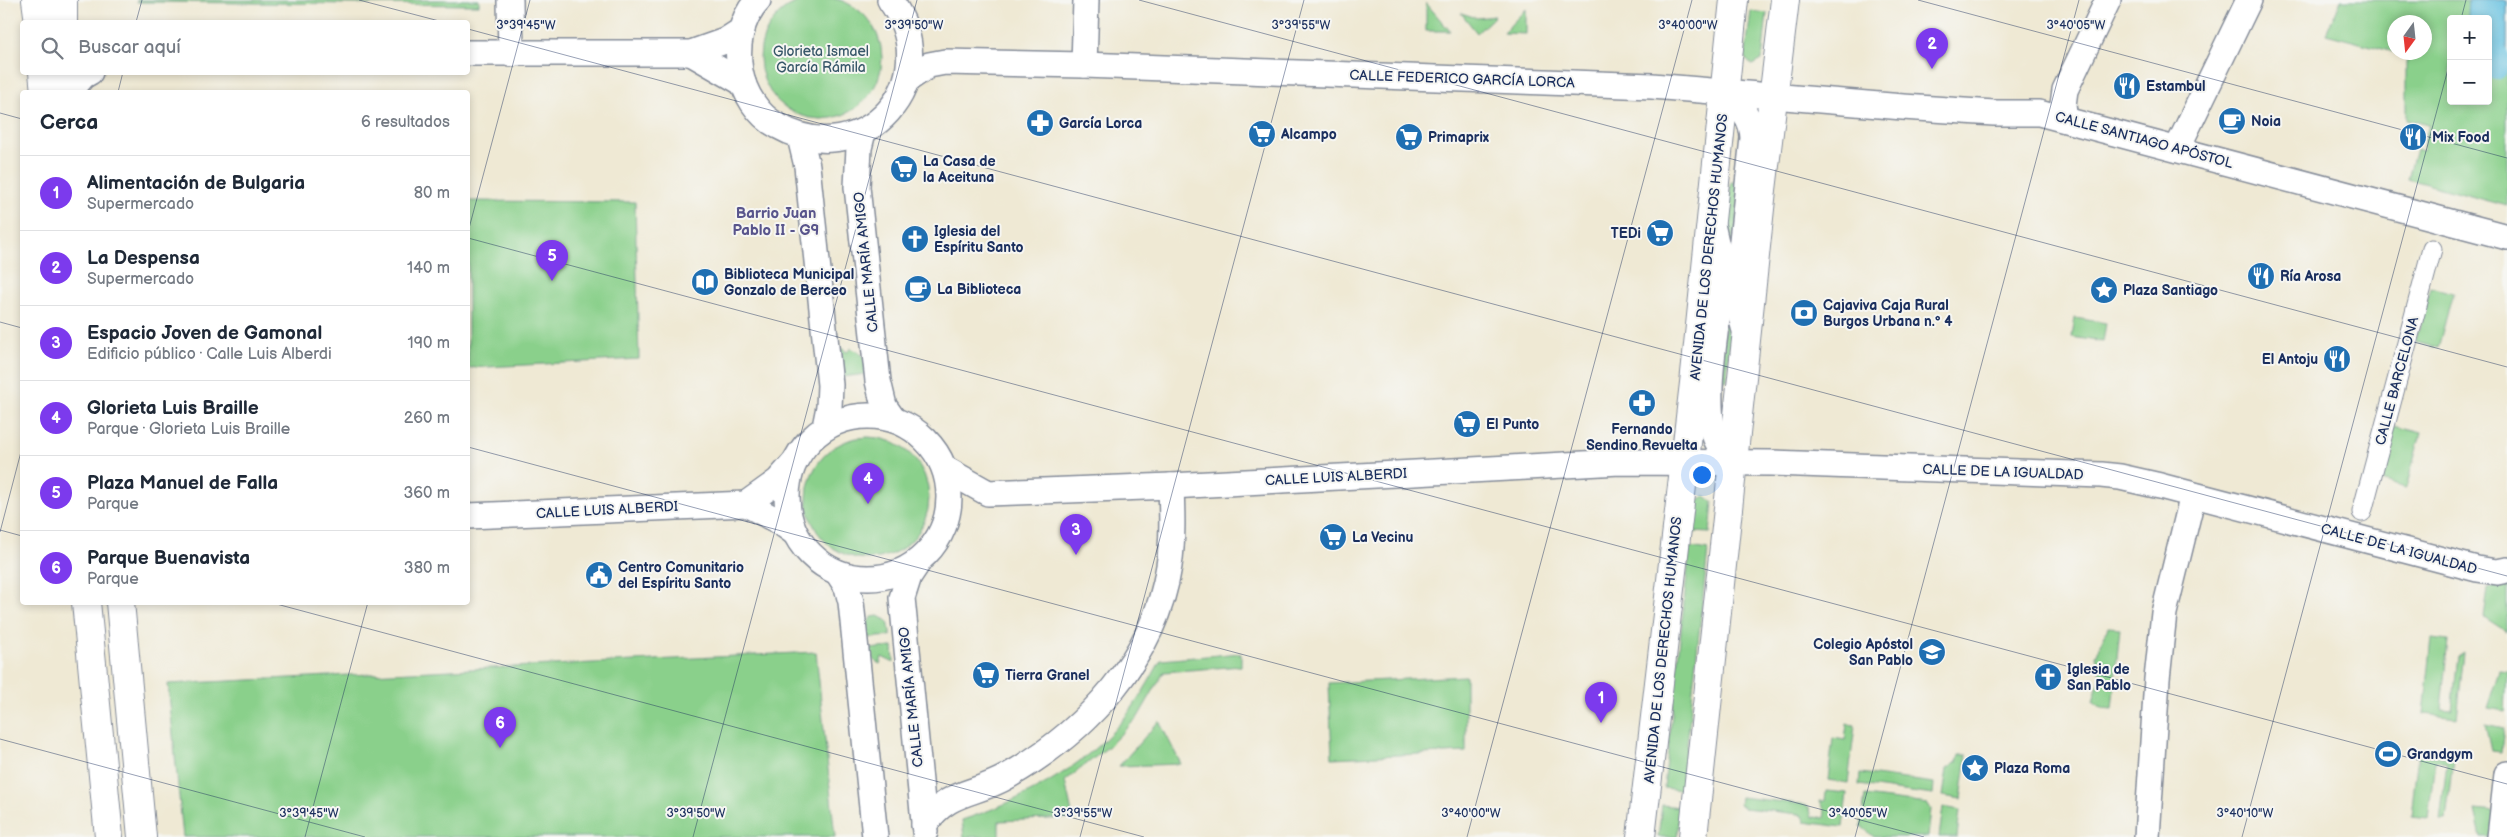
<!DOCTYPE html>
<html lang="es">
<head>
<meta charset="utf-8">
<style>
	:root { --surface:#fff; --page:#f6f6f7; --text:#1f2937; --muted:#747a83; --line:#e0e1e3; --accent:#7c3aed }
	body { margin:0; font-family:"Balsamiq Sans",sans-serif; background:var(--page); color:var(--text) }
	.controls { position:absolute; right:15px; top:15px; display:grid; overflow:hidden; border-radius:5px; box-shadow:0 2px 8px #0003 }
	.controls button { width:45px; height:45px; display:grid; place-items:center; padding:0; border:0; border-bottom:1px solid var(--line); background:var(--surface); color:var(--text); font:25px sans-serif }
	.compass { position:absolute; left:2387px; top:15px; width:45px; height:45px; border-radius:50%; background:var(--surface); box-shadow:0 2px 8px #0003; rotate:195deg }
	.you { position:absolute; left:1701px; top:474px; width:18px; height:18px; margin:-12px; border:4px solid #fff; border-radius:50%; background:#1a73e8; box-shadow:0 0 0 8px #1a73e833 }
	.badge { display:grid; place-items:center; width:32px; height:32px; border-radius:50%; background:var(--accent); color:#fff; font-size:16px; font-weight:700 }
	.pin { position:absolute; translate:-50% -41px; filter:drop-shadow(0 1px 2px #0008) }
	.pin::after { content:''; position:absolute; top:26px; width:18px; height:15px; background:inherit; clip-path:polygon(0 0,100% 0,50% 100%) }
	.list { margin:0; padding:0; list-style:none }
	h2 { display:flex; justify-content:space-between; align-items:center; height:65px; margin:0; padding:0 20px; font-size:21px }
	h2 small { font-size:16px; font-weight:400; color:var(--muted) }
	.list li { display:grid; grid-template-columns:32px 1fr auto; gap:15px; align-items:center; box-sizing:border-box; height:75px; padding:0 20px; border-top:1px solid var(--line) }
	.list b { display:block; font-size:19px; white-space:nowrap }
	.list p { margin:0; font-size:16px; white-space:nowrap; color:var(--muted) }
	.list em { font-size:16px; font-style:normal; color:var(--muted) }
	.icon { flex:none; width:28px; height:28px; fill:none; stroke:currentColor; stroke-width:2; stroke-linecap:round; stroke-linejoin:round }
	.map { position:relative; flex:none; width:2507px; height:837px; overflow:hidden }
	.search { position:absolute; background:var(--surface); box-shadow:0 2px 8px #0003; left:20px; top:20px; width:450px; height:55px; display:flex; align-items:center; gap:12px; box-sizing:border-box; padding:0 18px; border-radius:5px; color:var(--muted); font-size:19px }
	.panel { position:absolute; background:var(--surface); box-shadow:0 2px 8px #0003; left:20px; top:90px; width:450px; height:515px; border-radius:5px }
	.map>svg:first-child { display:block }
	.green { fill:#8ad08b; stroke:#528074; fill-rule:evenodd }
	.water { fill:#62c0e0; stroke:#3e789f }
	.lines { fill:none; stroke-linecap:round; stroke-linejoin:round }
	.canal { stroke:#62c0e0; stroke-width:22 }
	.pedestrian-casing { stroke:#858c99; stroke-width:21 }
	.minor-casing { stroke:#858c99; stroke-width:28 }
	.tertiary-casing { stroke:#858c99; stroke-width:30 }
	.secondary-casing { stroke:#858c99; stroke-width:30 }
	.pedestrian { stroke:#fff; stroke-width:19 }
	.minor { stroke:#fff; stroke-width:25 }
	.tertiary { stroke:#fff; stroke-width:28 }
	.secondary { stroke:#fff; stroke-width:28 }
	.ticks { fill:none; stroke:#1b2f5e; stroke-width:1; stroke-opacity:0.45 }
	.labels { text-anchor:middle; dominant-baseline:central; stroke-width:4; stroke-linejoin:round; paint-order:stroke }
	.park-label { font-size:14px; fill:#375769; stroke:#f6f6f2 }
	.street-label { font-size:14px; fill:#1b2f5e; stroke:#f6f6f2 }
	.poi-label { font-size:14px; font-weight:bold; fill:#1b2f5e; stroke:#f6f6f2; text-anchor:start }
	.neighbourhood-label { font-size:15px; font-weight:bold; fill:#59558c; stroke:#f6f6f2 }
	.ticks-label { font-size:12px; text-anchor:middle; fill:#1b2f5e; stroke:#f6f6f2; stroke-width:4; stroke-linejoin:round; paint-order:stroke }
</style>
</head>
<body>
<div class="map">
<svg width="2507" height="837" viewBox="0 0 2507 837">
	<rect width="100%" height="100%" fill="#f6f6f2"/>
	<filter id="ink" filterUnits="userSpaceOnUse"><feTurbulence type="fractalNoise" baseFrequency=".02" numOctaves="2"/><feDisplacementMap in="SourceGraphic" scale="10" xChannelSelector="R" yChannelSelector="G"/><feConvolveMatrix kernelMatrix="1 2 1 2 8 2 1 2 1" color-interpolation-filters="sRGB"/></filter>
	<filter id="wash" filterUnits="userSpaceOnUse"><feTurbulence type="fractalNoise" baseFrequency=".0096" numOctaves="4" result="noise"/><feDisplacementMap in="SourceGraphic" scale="20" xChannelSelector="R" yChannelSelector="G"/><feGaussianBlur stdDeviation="1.12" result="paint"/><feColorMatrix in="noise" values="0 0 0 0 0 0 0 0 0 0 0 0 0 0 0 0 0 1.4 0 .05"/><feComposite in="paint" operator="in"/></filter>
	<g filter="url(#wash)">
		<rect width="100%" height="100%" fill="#efe9d4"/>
		<g class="green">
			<circle cx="821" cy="58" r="61"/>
			<path d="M 137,0 L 479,0 L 479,5 L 137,2 Z"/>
			<path d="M 2341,0 L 2507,0 L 2507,206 L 2408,179 L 2416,149 L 2422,151 L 2429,125 L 2406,119 L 2406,56 L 2395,53 L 2424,52 L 2424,22 L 2394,22 L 2394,52 L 2326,34 ZM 2451,19 L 2488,19 L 2488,101 L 2451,101 Z"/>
			<path d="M 1426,3 L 1450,31 L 1426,31 Z"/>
			<path d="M 1526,9 L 1526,34 L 1503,33 Z"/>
			<path d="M 1751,11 L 1767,13 L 1762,60 L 1753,65 L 1745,59 Z"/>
			<path d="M 1461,13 L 1477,18 L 1495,16 L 1477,33 Z"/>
			<path d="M 1731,182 L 1740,183 L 1727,380 L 1720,380 L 1729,258 L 1727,221 Z"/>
			<path d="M 468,201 L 635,202 L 639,359 L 468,368 Z"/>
			<path d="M 2431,287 L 2453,293 L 2438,348 L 2415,342 Z"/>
			<path d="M 2075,318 L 2106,323 L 2103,342 L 2072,337 Z"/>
			<path d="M 839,346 L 847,352 L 851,348 L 864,356 L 866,374 L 842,377 Z"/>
			<path d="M 2394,426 L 2421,433 L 2406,488 L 2380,481 Z"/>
			<circle cx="868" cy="498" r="61"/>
			<path d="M 1705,496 L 1713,502 L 1710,533 L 1693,532 L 1696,501 Z"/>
			<path d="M 1690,547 L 1708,550 L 1682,790 L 1664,788 Z"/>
			<path d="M 2507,582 L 2507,632 L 2484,617 L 2488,588 Z"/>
			<path d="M 878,616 L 888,621 L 891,636 L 866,638 L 866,624 L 872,617 Z"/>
			<path d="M 2108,627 L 2120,628 L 2112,709 L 2102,708 L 2093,701 L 2101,674 L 2096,656 Z"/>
			<path d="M 2432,638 L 2448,640 L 2441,709 L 2452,710 L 2458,656 L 2464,652 L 2457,718 L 2424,714 Z"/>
			<path d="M 893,647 L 894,663 L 882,657 L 880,664 L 868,657 L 867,649 Z"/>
			<path d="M 816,652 L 835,837 L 183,837 L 168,684 Z"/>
			<path d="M 1241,653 L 1241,666 L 1164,672 L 1138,717 L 1108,747 L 1065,781 L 1073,818 L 999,821 L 999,837 L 964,837 L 962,820 C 1021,801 1082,769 1122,721 C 1138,702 1149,681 1161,660 Z"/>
			<path d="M 2499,671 L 2507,672 L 2505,711 L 2487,708 Z"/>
			<path d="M 1466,676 L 1466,752 L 1332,758 L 1329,683 Z"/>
			<path d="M 1159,721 L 1181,764 L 1119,766 Z"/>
			<path d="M 1847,724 L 1855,725 L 1848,783 L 1828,780 L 1833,738 L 1845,740 Z"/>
			<path d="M 2485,724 L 2504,728 L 2501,752 L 2491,751 Z"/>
			<path d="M 2418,754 L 2453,758 L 2446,820 L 2440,820 L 2447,763 L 2435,761 L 2428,818 L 2411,816 Z"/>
			<path d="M 1959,755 L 1967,755 L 1961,799 L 1943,796 L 1947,769 L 1957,762 Z"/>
			<path d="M 1860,773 L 1934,783 L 1933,795 L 1859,785 Z"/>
			<path d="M 1826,791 L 1847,793 L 1843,827 L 1804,822 L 1803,817 L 1799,814 L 1744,808 L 1739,804 L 1740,797 L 1801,804 L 1809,807 L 1812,817 L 1824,818 L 1825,811 L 1820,801 L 1825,801 Z"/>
			<path d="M 1865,796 L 1928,804 L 1931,809 L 1928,837 L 1874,837 L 1861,826 Z"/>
			<path d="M 1662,805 L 1680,807 L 1677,837 L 1658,837 Z"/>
			<path d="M 1943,807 L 1960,810 L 1957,837 L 1939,837 Z"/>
			<path d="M 2475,810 L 2495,812 L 2492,837 L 2481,837 Z"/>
		</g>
		<path class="water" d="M 2469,0 L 2507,0 L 2507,58 L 2488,53 L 2488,19 L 2468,19 Z"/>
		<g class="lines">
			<path class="canal" d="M 2496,69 L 2499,56"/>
		</g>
	</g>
	<g filter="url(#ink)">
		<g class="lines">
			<g class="pedestrian-casing">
				<path id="pedestrian" d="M 2362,512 L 2432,249"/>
			</g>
			<g class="minor-casing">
				<g id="minor">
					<path d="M 510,0 L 511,54"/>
					<path d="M 758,0 C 740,19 736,47 740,71 C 744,93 758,116 778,126 C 864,175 949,80 890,0"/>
					<path d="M 468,53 L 691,53 L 725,41 L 742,30"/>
					<path d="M 691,53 L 743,83"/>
					<path d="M 1084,65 L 1086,0"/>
					<path d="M 907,80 L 929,65 L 945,62 L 1084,65 L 1652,86 L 1903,107 L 1994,113 L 2039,113 L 2507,237"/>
					<path d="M 69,92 L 83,76 L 90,72"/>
					<path d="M 1725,92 C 1740,107 1752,116 1753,138 L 1737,287 L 1737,300 L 1744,327"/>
					<path d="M 2065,119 L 2063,105 L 2065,90 L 2108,0"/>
					<path d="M 863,132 L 859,148 L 857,187 L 878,381 L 884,406 L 893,419"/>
					<path d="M 800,137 L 807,166 L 830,385 L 829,407 L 825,427"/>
					<path d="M 2177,149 L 2249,0"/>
					<path d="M 1713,229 L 1720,260 L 1722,280 C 1718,320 1700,407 1717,441 C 1721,450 1727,456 1734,462"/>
					<circle cx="868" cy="497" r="81"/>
					<path d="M 947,470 L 988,493 L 1171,486 L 1620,462 L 1772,463 L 2101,475 L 2120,477 L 2160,486 L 2477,569 L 2497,572 L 2507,570"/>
					<path d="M 746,504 L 778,481 L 793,464"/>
					<path d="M 468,516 L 746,504 L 780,522 L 794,532"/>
					<path d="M 919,561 L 909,576 L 902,598 L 925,832"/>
					<path d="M 838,573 L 847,587 L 851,602 L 875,837"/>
					<path d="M 924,825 C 949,789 974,796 1008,776 C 1086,731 1155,659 1169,566 C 1173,540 1172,513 1171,486"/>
					<path d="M 2147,837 L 2157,679 L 2164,613 L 2193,495"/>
					<path d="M 2500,837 L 2507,774"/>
				</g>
			</g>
			<g class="tertiary-casing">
				<g id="tertiary">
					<path d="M 1641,837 L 1694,383 L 1734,0"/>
					<path d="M 1693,837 L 1762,190 L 1785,0"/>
				</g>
			</g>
			<g class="secondary-casing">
				<g id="secondary">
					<path d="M 36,0 L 39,22"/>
					<path d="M 63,22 L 63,0"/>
					<path d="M 43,72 L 45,92"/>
					<path d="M 66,72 L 68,92"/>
					<path d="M 86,602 L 109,837"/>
					<path d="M 120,602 L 142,837"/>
				</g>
			</g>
			<use href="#pedestrian" class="pedestrian"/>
			<use href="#minor" class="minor"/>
			<use href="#tertiary" class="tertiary"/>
			<use href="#secondary" class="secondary"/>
		</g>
	</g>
	<path class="ticks" d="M 359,0 L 443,22M 1139,0 L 2507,367M 1918,0 L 2507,158M 2461,19 L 2466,0M 136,22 L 142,0M 468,29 L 2507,576M 118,92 L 123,72M 0,113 L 22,119M 468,232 L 530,0M 468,238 L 2507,784M 0,322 L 22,328M 468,447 L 1924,837M 0,530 L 22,536M 0,532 L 22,448M 269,602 L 1144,837M 0,739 L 365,837M 305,837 L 368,602M 693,837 L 917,0M 1080,837 L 1304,0M 1467,837 L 1692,0M 1855,837 L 2079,0M 2242,837 L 2451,58"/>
	<defs>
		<g id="restaurant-disc" transform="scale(1.4375)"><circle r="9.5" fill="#1f6fb2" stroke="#f6f6f2"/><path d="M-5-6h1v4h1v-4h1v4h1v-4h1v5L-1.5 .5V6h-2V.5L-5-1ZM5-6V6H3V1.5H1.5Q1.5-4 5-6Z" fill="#fff"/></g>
		<g id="cafe-disc" transform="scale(1.4375)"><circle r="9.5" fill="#1f6fb2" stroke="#f6f6f2"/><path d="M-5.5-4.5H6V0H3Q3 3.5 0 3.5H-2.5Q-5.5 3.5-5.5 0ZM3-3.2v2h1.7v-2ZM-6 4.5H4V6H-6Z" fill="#fff"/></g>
		<g id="pharmacy-disc" transform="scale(1.4375)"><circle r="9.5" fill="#1f6fb2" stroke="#f6f6f2"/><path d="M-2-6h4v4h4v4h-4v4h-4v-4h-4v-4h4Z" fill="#fff"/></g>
		<g id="supermarket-disc" transform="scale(1.4375)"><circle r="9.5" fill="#1f6fb2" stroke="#f6f6f2"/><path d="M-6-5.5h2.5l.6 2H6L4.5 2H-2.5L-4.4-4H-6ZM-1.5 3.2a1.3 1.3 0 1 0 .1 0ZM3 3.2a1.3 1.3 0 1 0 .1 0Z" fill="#fff"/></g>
		<g id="church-disc" transform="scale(1.4375)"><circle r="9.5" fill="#1f6fb2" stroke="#f6f6f2"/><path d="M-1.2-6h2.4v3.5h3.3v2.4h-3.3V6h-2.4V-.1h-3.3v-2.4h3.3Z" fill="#fff"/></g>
		<g id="library-disc" transform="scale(1.4375)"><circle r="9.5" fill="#1f6fb2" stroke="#f6f6f2"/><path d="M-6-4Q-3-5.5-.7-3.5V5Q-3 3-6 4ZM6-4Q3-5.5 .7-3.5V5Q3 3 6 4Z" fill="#fff"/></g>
		<g id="sight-disc" transform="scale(1.4375)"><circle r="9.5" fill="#1f6fb2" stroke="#f6f6f2"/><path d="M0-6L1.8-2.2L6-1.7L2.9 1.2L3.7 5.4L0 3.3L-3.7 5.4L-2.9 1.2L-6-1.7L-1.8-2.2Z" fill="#fff"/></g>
		<g id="bank-disc" transform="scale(1.4375)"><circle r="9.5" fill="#1f6fb2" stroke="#f6f6f2"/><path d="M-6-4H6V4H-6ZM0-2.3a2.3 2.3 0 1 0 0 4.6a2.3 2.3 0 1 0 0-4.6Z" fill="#fff"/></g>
		<g id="civic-disc" transform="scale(1.4375)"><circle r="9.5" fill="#1f6fb2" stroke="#f6f6f2"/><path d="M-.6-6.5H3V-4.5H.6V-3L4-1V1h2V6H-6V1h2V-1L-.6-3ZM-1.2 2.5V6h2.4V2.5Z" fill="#fff"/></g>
		<g id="school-disc" transform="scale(1.4375)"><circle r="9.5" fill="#1f6fb2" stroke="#f6f6f2"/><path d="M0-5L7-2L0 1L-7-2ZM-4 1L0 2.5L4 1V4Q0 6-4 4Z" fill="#fff"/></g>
		<g id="stadium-disc" transform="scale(1.4375)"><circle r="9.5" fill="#1f6fb2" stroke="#f6f6f2"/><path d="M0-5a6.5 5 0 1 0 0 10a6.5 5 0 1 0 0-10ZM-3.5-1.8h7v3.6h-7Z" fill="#fff"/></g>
	</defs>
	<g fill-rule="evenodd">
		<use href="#restaurant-disc" x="2127" y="86"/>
		<use href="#cafe-disc" x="2232" y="121"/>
		<use href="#pharmacy-disc" x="1040" y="123"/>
		<use href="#supermarket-disc" x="1262" y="134"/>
		<use href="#supermarket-disc" x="1409" y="137"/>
		<use href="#restaurant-disc" x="2413" y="137"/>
		<use href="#supermarket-disc" x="904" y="169"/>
		<use href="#supermarket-disc" x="1660" y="233"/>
		<use href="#church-disc" x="915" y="239"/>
		<use href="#restaurant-disc" x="2261" y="276"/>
		<use href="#library-disc" x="705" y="282"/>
		<use href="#cafe-disc" x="918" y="289"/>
		<use href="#sight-disc" x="2104" y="290"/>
		<use href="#bank-disc" x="1804" y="313"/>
		<use href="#restaurant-disc" x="2337" y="359"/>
		<use href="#pharmacy-disc" x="1642" y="403"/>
		<use href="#supermarket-disc" x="1467" y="424"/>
		<use href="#supermarket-disc" x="1333" y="537"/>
		<use href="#civic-disc" x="599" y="575"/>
		<use href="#school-disc" x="1932" y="652"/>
		<use href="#supermarket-disc" x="986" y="675"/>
		<use href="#church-disc" x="2048" y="677"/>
		<use href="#stadium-disc" x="2388" y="754"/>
		<use href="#sight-disc" x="1975" y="768"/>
	</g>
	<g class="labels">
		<g class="park-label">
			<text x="821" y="51">Glorieta Ismael<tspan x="821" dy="16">García Rámila</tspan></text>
		</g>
		<g class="street-label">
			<text transform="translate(1462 79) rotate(2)">CALLE FEDERICO GARCÍA LORCA</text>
			<text transform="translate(2144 140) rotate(15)">CALLE SANTIAGO APÓSTOL</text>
			<text transform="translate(1709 247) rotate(-84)">AVENIDA DE LOS DERECHOS HUMANOS</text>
			<text transform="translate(866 262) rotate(-96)">CALLE MARÍA AMIGO</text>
			<text transform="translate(2397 381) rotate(-75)">CALLE BARCELONA</text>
			<text transform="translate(2003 472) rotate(2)">CALLE DE LA IGUALDAD</text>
			<text transform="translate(1336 477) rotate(-3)">CALLE LUIS ALBERDI</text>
			<text transform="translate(607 510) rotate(-3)">CALLE LUIS ALBERDI</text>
			<text transform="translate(2399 549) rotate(15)">CALLE DE LA IGUALDAD</text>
			<text transform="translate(1663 650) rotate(-84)">AVENIDA DE LOS DERECHOS HUMANOS</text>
			<text transform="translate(911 697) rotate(-96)">CALLE MARÍA AMIGO</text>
		</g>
		<g class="poi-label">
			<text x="2146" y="86">Estambul</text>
			<text x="2251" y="121">Noia</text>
			<text x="1059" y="123">García Lorca</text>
			<text x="1281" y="134">Alcampo</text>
			<text x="1428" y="137">Primaprix</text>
			<text x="2432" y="137">Mix Food</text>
			<text x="923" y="161">La Casa de<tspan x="923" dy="16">la Aceituna</tspan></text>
			<text x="934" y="231">Iglesia del<tspan x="934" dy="16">Espíritu Santo</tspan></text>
			<text x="1641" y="233" text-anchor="end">TEDi</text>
			<text x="724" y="274">Biblioteca Municipal<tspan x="724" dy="16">Gonzalo de Berceo</tspan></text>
			<text x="2280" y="276">Ría Arosa</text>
			<text x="937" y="289">La Biblioteca</text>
			<text x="2123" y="290">Plaza Santiago</text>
			<text x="1823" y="305">Cajaviva Caja Rural<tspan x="1823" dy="16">Burgos Urbana n.º 4</tspan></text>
			<text x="2318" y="359" text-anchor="end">El Antoju</text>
			<text x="1486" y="424">El Punto</text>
			<text x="1642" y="429" text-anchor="middle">Fernando<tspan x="1642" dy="16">Sendino Revuelta</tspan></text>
			<text x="1352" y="537">La Vecinu</text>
			<text x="618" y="567">Centro Comunitario<tspan x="618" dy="16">del Espíritu Santo</tspan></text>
			<text x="1913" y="644" text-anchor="end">Colegio Apóstol<tspan x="1913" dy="16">San Pablo</tspan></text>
			<text x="2067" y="669">Iglesia de<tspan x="2067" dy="16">San Pablo</tspan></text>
			<text x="1005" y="675">Tierra Granel</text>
			<text x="2407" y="754">Grandgym</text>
			<text x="1994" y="768">Plaza Roma</text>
		</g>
		<g class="neighbourhood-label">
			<text x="776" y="213">Barrio Juan<tspan x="776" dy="17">Pablo II - G9</tspan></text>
		</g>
	</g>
	<g class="ticks-label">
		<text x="526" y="29">3°39'45"W</text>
		<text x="914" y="29">3°39'50"W</text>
		<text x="1301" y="29">3°39'55"W</text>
		<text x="1688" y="29">3°40'00"W</text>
		<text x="2076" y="29">3°40'05"W</text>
		<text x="309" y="817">3°39'45"W</text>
		<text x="696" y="817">3°39'50"W</text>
		<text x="1083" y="817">3°39'55"W</text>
		<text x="1471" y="817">3°40'00"W</text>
		<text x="1858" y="817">3°40'05"W</text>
		<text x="2245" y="817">3°40'10"W</text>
	</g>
</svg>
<div class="controls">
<button>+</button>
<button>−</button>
</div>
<svg class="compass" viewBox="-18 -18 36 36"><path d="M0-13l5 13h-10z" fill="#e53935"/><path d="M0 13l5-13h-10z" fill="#747a83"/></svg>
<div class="you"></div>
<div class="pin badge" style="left:1601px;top:723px">1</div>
<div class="pin badge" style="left:1932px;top:69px">2</div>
<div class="pin badge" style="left:1076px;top:555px">3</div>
<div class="pin badge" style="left:868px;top:504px">4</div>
<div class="pin badge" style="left:552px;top:281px">5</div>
<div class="pin badge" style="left:500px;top:748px">6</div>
<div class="search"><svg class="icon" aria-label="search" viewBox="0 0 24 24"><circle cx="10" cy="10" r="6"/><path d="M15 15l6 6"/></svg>Buscar aquí</div>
<section class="panel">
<h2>Cerca<small>6 resultados</small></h2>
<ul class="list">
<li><span class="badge">1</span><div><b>Alimentación de Bulgaria</b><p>Supermercado</p></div><em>80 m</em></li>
<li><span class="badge">2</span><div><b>La Despensa</b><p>Supermercado</p></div><em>140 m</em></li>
<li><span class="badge">3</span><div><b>Espacio Joven de Gamonal</b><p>Edificio público · Calle Luis Alberdi</p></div><em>190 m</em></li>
<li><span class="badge">4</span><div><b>Glorieta Luis Braille</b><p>Parque · Glorieta Luis Braille</p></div><em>260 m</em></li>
<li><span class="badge">5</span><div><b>Plaza Manuel de Falla</b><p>Parque</p></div><em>360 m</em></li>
<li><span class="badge">6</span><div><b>Parque Buenavista</b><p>Parque</p></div><em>380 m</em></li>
</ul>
</section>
</div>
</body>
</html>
